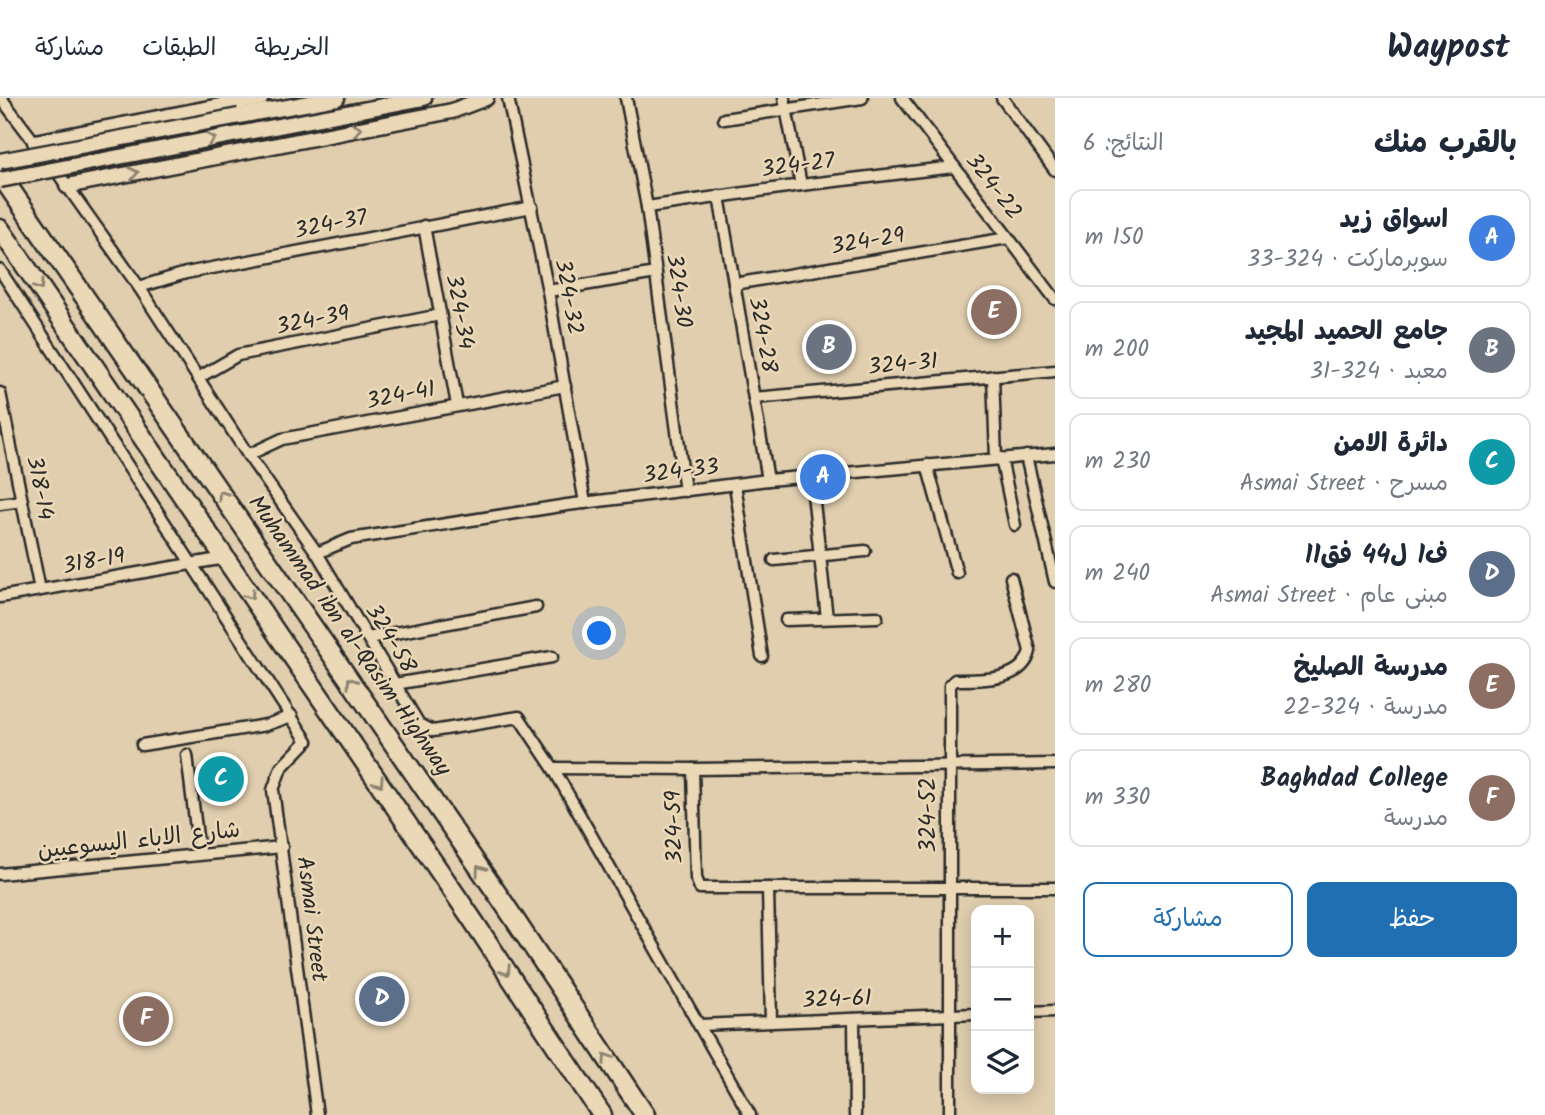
<!DOCTYPE html>
<html lang="ar">
<head>
<meta charset="utf-8">
<style>
	:root { --surface:#fff; --page:#f6f6f7; --text:#1f2937; --muted:#747a83; --line:#e0e1e3; --accent:#1f6fb2 }
	body { margin:0; font-family:Kalam,"Playpen Sans Arabic",sans-serif; background:var(--page); color:var(--text); direction:rtl }
	.controls { position:absolute; right:21px; bottom:21px; display:grid; overflow:hidden; border-radius:14px; box-shadow:0 4px 18px #0003 }
	.controls button { width:63px; height:63px; display:grid; place-items:center; padding:0; border:0; border-bottom:2px solid var(--line); background:var(--surface); color:var(--text); font:35px sans-serif }
	.you { position:absolute; left:600px; top:536px; width:24px; height:24px; margin:-18px; border:5px solid #fff; border-radius:50%; background:#1a73e8; box-shadow:0 0 0 10px #1a73e833 }
	.badge { display:grid; place-items:center; width:46px; height:46px; border-radius:50%; background:var(--accent); color:#fff; font-size:23px; font-weight:700 }
	.pin { position:absolute; translate:-50% -50%; border:4px solid #fff; box-shadow:0 2px 7px #0006 }
	.list { margin:0; padding:0; list-style:none }
	h2 { display:flex; justify-content:space-between; align-items:center; height:91px; margin:0; padding:0 28px; font-size:30px }
	h2 small { font-size:23px; font-weight:400; color:var(--muted) }
	.list li { display:grid; grid-template-columns:46px 1fr auto; gap:21px; align-items:center; box-sizing:border-box; height:98px; margin:0 14px 14px; padding:0 14px; border:2px solid var(--line); border-radius:14px }
	.list b { display:block; font-size:26px; white-space:nowrap }
	.list p { margin:0; font-size:23px; white-space:nowrap; color:var(--muted) }
	.list em { font-size:23px; font-style:normal; color:var(--muted) }
	.actions { display:flex; gap:14px; padding:21px 28px }
	.actions a { flex:1; padding:16px 0; border:2px solid var(--accent); border-radius:14px; text-align:center; font-size:24px; color:var(--accent) }
	.actions .main { background:var(--accent); color:#fff }
	.icon { flex:none; width:38px; height:38px; fill:none; stroke:currentColor; stroke-width:2; stroke-linecap:round; stroke-linejoin:round }
	.map { position:relative; flex:none; width:1055px; height:1017px; overflow:hidden; direction:ltr }
	header { display:flex; align-items:center; gap:42px; box-sizing:border-box; height:98px; padding:0 35px; background:var(--surface); border-bottom:2px solid var(--line) }
	header strong { font-size:33px }
	nav { display:flex; gap:38px; margin-inline-start:auto; font-size:24px }
	main { display:flex }
	aside { flex:1; background:var(--surface) }
	.map>svg:first-child { display:block }
	.lines { fill:none; stroke-linecap:round; stroke-linejoin:round }
	.street-casing { stroke:#2b2b2b; stroke-width:15 }
	.secondary-casing { stroke:#2b2b2b; stroke-width:19 }
	.highway-casing { stroke:#2b2b2b; stroke-width:23 }
	.street { stroke:#ebd8b6; stroke-width:10 }
	.secondary { stroke:#ebd8b6; stroke-width:14 }
	.highway { stroke:#ebd8b6; stroke-width:18 }
	.secondary-bridge-casing { stroke:#2b2b2b; stroke-width:19; stroke-linecap:butt }
	.secondary-bridge { stroke:#ebd8b6; stroke-width:14 }
	.oneway { stroke:#8b8270 }
	.labels { text-anchor:middle; dominant-baseline:central; stroke-width:5; stroke-linejoin:round; paint-order:stroke }
	.street-label { font-size:23px; fill:#2b2b2b; stroke:#ebd8b6 }
</style>
</head>
<body>
<header>
<strong>Waypost</strong>
<nav><a>الخريطة</a><a>الطبقات</a><a>مشاركة</a></nav>
</header>
<main>
<aside>
<h2>بالقرب منك<small>النتائج: 6</small></h2>
<ul class="list">
<li><span class="badge" style="background:#3f7fe0">A</span><div><b>اسواق زيد</b><p>سوبرماركت · 324-33</p></div><em>150 m</em></li>
<li><span class="badge" style="background:#6b7280">B</span><div><b>جامع الحميد المجيد</b><p>معبد · 324-31</p></div><em>200 m</em></li>
<li><span class="badge" style="background:#0f9aa8">C</span><div><b>دائرة الامن</b><p>مسرح · Asmai Street</p></div><em>230 m</em></li>
<li><span class="badge" style="background:#5c6f8a">D</span><div><b>ف1 ل44 فق11</b><p>مبنى عام · Asmai Street</p></div><em>240 m</em></li>
<li><span class="badge" style="background:#8d6e63">E</span><div><b>مدرسة الصليخ</b><p>مدرسة · 324-22</p></div><em>280 m</em></li>
<li><span class="badge" style="background:#8d6e63">F</span><div><b>Baghdad College</b><p>مدرسة</p></div><em>330 m</em></li>
</ul>
<div class="actions"><a class="main">حفظ</a><a>مشاركة</a></div>
</aside>
<div class="map">
<svg width="1055" height="1017" viewBox="0 0 1055 1017">
	<rect width="100%" height="100%" fill="#e0ceae"/>
	<filter id="ink" filterUnits="userSpaceOnUse"><feTurbulence type="fractalNoise" baseFrequency=".0143" numOctaves="2"/><feDisplacementMap in="SourceGraphic" scale="14" xChannelSelector="R" yChannelSelector="G"/><feConvolveMatrix kernelMatrix="1 2 1 2 8 2 1 2 1" color-interpolation-filters="sRGB"/></filter>
	<g filter="url(#ink)">
		<g class="lines">
			<g class="street-casing">
				<g id="street">
					<path d="M 1,0 L 38,49"/>
					<path d="M 508,0 L 548,193 L 585,405"/>
					<path d="M 626,0 L 647,109 L 685,393"/>
					<path d="M 784,0 L 801,87"/>
					<path d="M 902,0 L 1055,201"/>
					<path d="M 1002,0 L 1055,72"/>
					<path d="M 724,21 L 862,0"/>
					<path d="M 60,78 L 139,189 L 248,357 L 317,455 L 419,626 L 433,633 L 519,619 L 553,670 L 750,1017"/>
					<path d="M 719,98 L 768,382"/>
					<path d="M 647,109 L 801,87 L 954,69"/>
					<path d="M 424,128 L 457,307"/>
					<path d="M 0,172 L 307,643 L 281,670 L 273,692 L 317,1017"/>
					<path d="M 734,186 L 1008,140"/>
					<path d="M 139,189 L 186,175 L 532,109"/>
					<path d="M 548,193 L 656,175"/>
					<path d="M 993,278 L 996,361"/>
					<path d="M 198,280 L 238,257 L 440,217"/>
					<path d="M 0,295 L 40,492"/>
					<path d="M 754,300 L 1055,273"/>
					<path d="M 248,357 L 282,341 L 565,288"/>
					<path d="M 1026,358 L 1055,484"/>
					<path d="M 1001,360 L 1015,427"/>
					<path d="M 927,367 L 957,475"/>
					<path d="M 811,378 L 827,520"/>
					<path d="M 735,387 L 762,558"/>
					<path d="M 0,406 L 22,403"/>
					<path d="M 317,455 L 351,441 L 567,407 L 768,382 L 1055,356"/>
					<path d="M 774,462 L 865,453"/>
					<path d="M 0,499 L 225,460"/>
					<path d="M 786,522 L 877,519"/>
					<path d="M 368,540 L 536,509"/>
					<path d="M 395,586 L 552,559"/>
					<path d="M 142,647 L 266,627 L 292,618"/>
					<path d="M 187,657 L 199,755"/>
					<path d="M 1055,666 L 693,671 L 696,780 L 700,790 L 1055,790"/>
					<path d="M 553,670 L 693,671"/>
					<path d="M 0,776 L 282,749"/>
					<path d="M 768,790 L 771,924"/>
					<path d="M 1029,914 L 1055,913"/>
					<path d="M 854,921 L 855,1017"/>
					<path d="M 699,927 L 976,916"/>
					<path d="M 950,1017 L 950,587 L 955,582 C 980,582 1023,584 1030,553 L 1011,480"/>
				</g>
			</g>
			<g class="secondary-casing">
				<g id="secondary">
					<path d="M 239,18 L 337,0"/>
					<path d="M 243,35 L 424,0"/>
					<path d="M 35,44 L 261,0"/>
					<path d="M 67,88 L 452,13 L 486,0"/>
				</g>
			</g>
			<g class="highway-casing">
				<g id="highway">
					<path d="M 8,88 L 505,807 L 645,1017"/>
					<path d="M 0,131 L 472,821 L 602,1017"/>
				</g>
			</g>
			<use href="#street" class="street"/>
			<use href="#secondary" class="secondary"/>
			<use href="#highway" class="highway"/>
			<g class="secondary-bridge-casing">
				<g id="secondary-bridge">
					<path d="M 0,63 L 239,18"/>
					<path d="M 0,82 L 243,35"/>
				</g>
			</g>
			<use href="#secondary-bridge" class="secondary-bridge"/>
		</g>
		<defs><path id="oneway-chevron" d="M-2-3.5L2.5 0L-2 3.5" fill="none" stroke-width="1.6" stroke-linecap="round" stroke-linejoin="round" transform="scale(1.75)"/></defs>
		<g class="oneway">
			<use href="#oneway-chevron" transform="translate(357 31) rotate(-11)"/>
			<use href="#oneway-chevron" transform="translate(211 41) rotate(-11)"/>
			<use href="#oneway-chevron" transform="translate(134 75) rotate(-11)"/>
			<use href="#oneway-chevron" transform="translate(39 188) rotate(56)"/>
			<use href="#oneway-chevron" transform="translate(222 397) rotate(-125)"/>
			<use href="#oneway-chevron" transform="translate(250 497) rotate(56)"/>
			<use href="#oneway-chevron" transform="translate(351 584) rotate(-125)"/>
			<use href="#oneway-chevron" transform="translate(379 684) rotate(56)"/>
			<use href="#oneway-chevron" transform="translate(480 772) rotate(-125)"/>
			<use href="#oneway-chevron" transform="translate(506 873) rotate(57)"/>
			<use href="#oneway-chevron" transform="translate(607 960) rotate(-124)"/>
		</g>
	</g>
	<g class="labels">
		<g class="street-label">
			<text transform="translate(798 68) rotate(-7)">324-27</text>
			<text transform="translate(993 89) rotate(53)">324-22</text>
			<text transform="translate(331 127) rotate(-11)">324-37</text>
			<text transform="translate(868 144) rotate(-9)">324-29</text>
			<text transform="translate(678 193) rotate(82)">324-30</text>
			<text transform="translate(568 199) rotate(80)">324-32</text>
			<text transform="translate(459 214) rotate(80)">324-34</text>
			<text transform="translate(313 223) rotate(-11)">324-39</text>
			<text transform="translate(762 237) rotate(80)">324-28</text>
			<text transform="translate(903 267) rotate(-5)">324-31</text>
			<text transform="translate(401 298) rotate(-11)">324-41</text>
			<text transform="translate(681 374) rotate(-7)">324-33</text>
			<text transform="translate(39 390) rotate(79)">318-14</text>
			<text transform="translate(94 464) rotate(-10)">318-19</text>
			<text transform="translate(349 538) rotate(55)">Muhammad ibn al-Qasim Highway</text>
			<text transform="translate(390 541) rotate(59)">324-58</text>
			<text transform="translate(929 717) rotate(-90)">324-52</text>
			<text transform="translate(675 729) rotate(-91)">324-59</text>
			<text transform="translate(139 743) rotate(-6)">شارع الاباء اليسوعيين</text>
			<text transform="translate(311 821) rotate(83)">Asmai Street</text>
			<text transform="translate(837 902) rotate(-2)">324-61</text>
		</g>
	</g>
</svg>
<div class="controls">
<button>+</button>
<button>−</button>
<button><svg class="icon" aria-label="layers" viewBox="0 0 24 24"><path d="M12 4l9 5-9 5-9-5zM3 14l9 5 9-5"/></svg></button>
</div>
<div class="you"></div>
<div class="pin badge" style="left:823px;top:379px;background:#3f7fe0">A</div>
<div class="pin badge" style="left:829px;top:249px;background:#6b7280">B</div>
<div class="pin badge" style="left:221px;top:681px;background:#0f9aa8">C</div>
<div class="pin badge" style="left:382px;top:901px;background:#5c6f8a">D</div>
<div class="pin badge" style="left:994px;top:214px;background:#8d6e63">E</div>
<div class="pin badge" style="left:146px;top:921px;background:#8d6e63">F</div>
</div>
</main>
</body>
</html>
